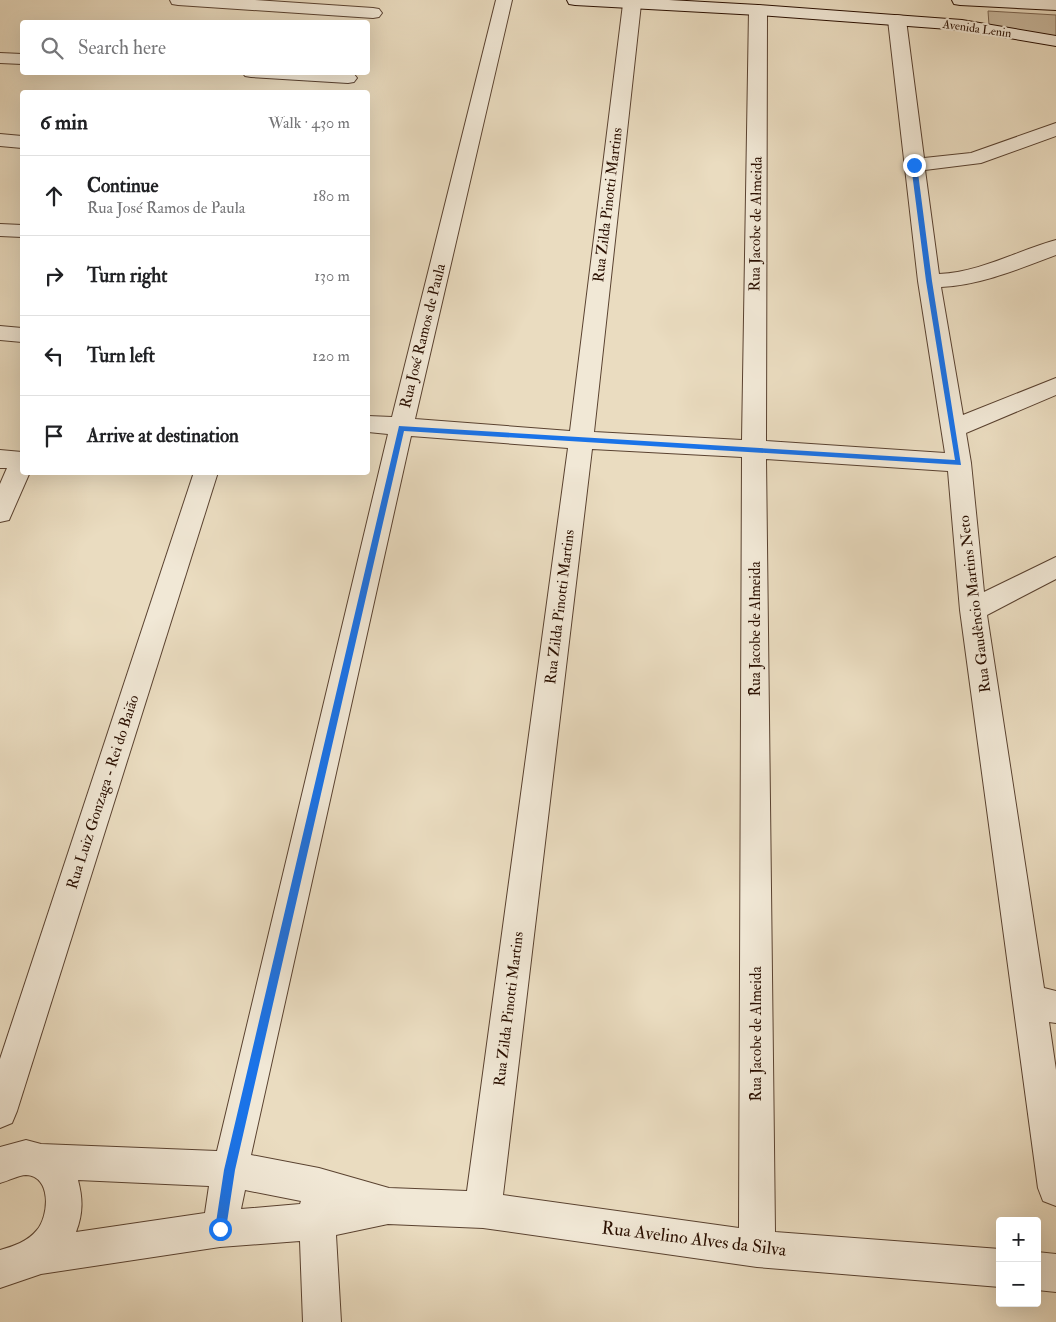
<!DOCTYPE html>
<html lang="en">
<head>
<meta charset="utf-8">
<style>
	:root { --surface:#fff; --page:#f2f2f2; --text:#202124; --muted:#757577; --line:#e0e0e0 }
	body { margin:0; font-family:"IM FELL Double Pica",serif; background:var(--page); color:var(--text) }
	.controls { position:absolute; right:15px; bottom:15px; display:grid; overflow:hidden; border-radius:5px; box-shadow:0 5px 20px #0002 }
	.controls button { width:45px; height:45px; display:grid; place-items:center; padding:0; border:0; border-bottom:1px solid var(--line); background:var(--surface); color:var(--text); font:25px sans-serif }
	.stop { position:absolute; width:15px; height:15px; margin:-11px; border:4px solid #1a73e8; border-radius:50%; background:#fff }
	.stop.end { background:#1a73e8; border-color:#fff; box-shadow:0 1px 5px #0008 }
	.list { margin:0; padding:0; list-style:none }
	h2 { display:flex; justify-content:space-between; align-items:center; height:65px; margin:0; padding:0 20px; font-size:21px }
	h2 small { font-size:16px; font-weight:400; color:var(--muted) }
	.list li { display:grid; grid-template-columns:32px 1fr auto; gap:15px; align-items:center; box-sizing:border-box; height:80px; padding:0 20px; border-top:1px solid var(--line) }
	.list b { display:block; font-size:19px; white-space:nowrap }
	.list p { margin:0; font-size:16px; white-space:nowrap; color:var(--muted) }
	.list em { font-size:16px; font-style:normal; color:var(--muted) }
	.icon { flex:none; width:28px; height:28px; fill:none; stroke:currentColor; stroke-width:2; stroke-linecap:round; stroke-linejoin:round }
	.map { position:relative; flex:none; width:1056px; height:1322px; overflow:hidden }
	.search { position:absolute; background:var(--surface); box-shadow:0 5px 20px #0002; left:20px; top:20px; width:350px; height:55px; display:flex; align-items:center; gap:12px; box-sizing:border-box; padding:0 18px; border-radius:5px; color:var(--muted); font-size:19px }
	.panel { position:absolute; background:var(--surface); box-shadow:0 5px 20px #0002; left:20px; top:90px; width:350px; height:385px; border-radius:5px }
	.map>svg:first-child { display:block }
	.green { fill:#c9b99f; stroke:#7a6450 }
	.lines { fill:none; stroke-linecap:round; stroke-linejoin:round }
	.street-casing { stroke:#5a4230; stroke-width:2 }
	.secondary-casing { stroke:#2a0f00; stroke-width:2 }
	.street { fill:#f1e8d6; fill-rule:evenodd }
	.secondary { fill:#f1e8d6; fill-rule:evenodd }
	.route { fill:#1a73e8 }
	.labels { text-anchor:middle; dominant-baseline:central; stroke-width:4; stroke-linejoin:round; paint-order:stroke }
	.far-street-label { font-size:12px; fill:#2a0f00; stroke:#f1e8d6 }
	.street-label { font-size:15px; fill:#2a0f00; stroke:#f1e8d6 }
	.near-street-label { font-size:18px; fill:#2a0f00; stroke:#f1e8d6 }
</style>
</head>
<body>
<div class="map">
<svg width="1056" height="1322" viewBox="0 0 1056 1322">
	<rect width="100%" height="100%" fill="#eadcc0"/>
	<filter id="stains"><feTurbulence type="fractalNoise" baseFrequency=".004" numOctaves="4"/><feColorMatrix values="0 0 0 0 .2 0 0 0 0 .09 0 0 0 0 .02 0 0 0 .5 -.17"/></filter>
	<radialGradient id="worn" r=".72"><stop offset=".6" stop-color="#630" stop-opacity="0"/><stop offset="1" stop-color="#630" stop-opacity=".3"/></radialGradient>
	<path class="green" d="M 988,11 L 1056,15 L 1056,38 L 989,25 Z"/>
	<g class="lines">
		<g class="street-casing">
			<g id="street">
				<path d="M 170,0 L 255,0 L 373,8 L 379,9 L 382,13 L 379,17 L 373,18 L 178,5 L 172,4 Z"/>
				<path d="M 496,0 L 512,0 L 415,419 L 570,431 L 623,4 L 626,0 L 638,0 L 641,4 L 594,432 L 742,440 L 749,10 L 752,6 L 758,5 L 764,6 L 767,10 L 766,441 L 945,453 L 918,281 L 888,20 L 891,16 L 897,15 L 903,16 L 906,20 L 924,158 L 971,153 L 1056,123 L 1056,136 L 981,163 L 925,170 L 939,274 C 981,272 1016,251 1056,240 L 1056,255 C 1019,269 981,285 941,287 L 963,415 L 1056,378 L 1056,395 L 966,433 L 971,463 L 984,592 L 1056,557 L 1056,579 L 987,615 L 1044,988 L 1056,991 L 1056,1023 L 1049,1022 L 1056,1070 L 1056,1206 L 1043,1201 L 1038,1188 L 960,610 L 948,471 L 766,459 L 775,1232 L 1000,1249 L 1000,1287 L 757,1267 L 483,1228 L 388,1224 L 336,1235 L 341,1322 L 303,1322 L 300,1241 L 220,1247 L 41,1274 L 0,1288 L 0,1250 C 14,1246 27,1242 37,1230 C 49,1216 52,1176 26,1175 C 19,1175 8,1181 0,1183 L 0,1147 L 26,1140 L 41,1144 L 217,1151 L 388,434 L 368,432 L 368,416 L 392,417 ZM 411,436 L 568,448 L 467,1191 L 389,1188 L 319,1168 L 251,1155 ZM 592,449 L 742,457 L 739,1228 L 503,1195 ZM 78,1180 L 209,1186 L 205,1213 L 76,1232 C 83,1214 83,1199 78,1180 ZM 245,1190 L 301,1201 L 300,1204 L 241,1209 Z"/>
				<path d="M 0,53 L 22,54 L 22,64 L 0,63 Z"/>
				<path d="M 242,72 L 347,72 L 354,74 L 357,78 L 354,82 L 348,83 L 251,77 L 245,76 Z"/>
				<path d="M 0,134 L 22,136 L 22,148 L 0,146 Z"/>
				<path d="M 0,224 L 22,225 L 22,237 L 0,236 Z"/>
				<path d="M 0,326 L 22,328 L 22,342 L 0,340 Z"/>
				<path d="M 0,450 L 22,452 L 22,472 L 30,472 L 9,520 L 0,522 L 0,484 L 7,468 L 0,468 Z"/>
				<path d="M 194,472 L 218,472 L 17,1111 L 12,1123 L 0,1128 L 0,1059 Z"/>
				<path d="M 1037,1252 L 1056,1254 L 1056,1292 L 1037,1290 Z"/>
			</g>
		</g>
		<g class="secondary-casing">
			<g id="secondary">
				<path d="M 567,0 L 669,0 L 758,5 L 962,20 L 1056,36 L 1056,46 L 962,30 L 758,15 L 575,5 L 569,4 Z"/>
				<path d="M 952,0 L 1056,0 L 1056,10 L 960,5 L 954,4 Z"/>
			</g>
		</g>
		<use href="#street" class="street"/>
		<use href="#secondary" class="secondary"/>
	</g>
	<path class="route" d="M 914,163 L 917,165 L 932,281 L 961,465 L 404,431 L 235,1170 L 226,1229 L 224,1233 L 220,1234 L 217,1233 L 215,1229 L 224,1170 L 399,426 L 955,460 L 926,281 L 911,165 Z"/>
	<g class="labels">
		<g class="far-street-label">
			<text transform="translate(977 29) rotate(8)">Avenida Lenin</text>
		</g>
		<g class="street-label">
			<text transform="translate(608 205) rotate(-83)">Rua Zilda Pinotti Martins</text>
			<text transform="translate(756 224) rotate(-89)">Rua Jacobe de Almeida</text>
			<text transform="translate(423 336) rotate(-76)">Rua José Ramos de Paula</text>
			<text transform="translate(975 604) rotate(-97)">Rua Gaudêncio Martins Neto</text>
			<text transform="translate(560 607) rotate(-83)">Rua Zilda Pinotti Martins</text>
			<text transform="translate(755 629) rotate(-90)">Rua Jacobe de Almeida</text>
			<text transform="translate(103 792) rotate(-72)">Rua Luiz Gonzaga - Rei do Baião</text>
			<text transform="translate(509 1009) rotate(-83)">Rua Zilda Pinotti Martins</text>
			<text transform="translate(756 1034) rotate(-90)">Rua Jacobe de Almeida</text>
		</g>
		<g class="near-street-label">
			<text transform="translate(694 1239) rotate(7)">Rua Avelino Alves da Silva</text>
		</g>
	</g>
	<rect width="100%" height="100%" filter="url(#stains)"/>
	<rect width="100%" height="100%" fill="url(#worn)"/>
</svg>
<div class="controls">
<button>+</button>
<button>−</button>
</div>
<div class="stop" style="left:220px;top:1229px"></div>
<div class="stop end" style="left:914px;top:165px"></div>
<div class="search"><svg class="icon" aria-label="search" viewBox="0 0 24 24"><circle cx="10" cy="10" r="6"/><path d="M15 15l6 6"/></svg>Search here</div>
<section class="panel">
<h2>6 min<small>Walk · 430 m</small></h2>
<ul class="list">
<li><svg class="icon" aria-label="ahead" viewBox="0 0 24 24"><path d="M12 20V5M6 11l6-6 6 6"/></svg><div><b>Continue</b><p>Rua José Ramos de Paula</p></div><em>180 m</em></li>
<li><svg class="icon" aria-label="right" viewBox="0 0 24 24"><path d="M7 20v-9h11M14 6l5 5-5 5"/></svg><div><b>Turn right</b></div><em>130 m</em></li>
<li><svg class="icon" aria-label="left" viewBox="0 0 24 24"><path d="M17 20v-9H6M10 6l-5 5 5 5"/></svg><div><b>Turn left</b></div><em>120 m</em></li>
<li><svg class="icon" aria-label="arrive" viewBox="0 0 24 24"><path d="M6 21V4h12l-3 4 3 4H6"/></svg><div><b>Arrive at destination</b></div></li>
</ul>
</section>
</div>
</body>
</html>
